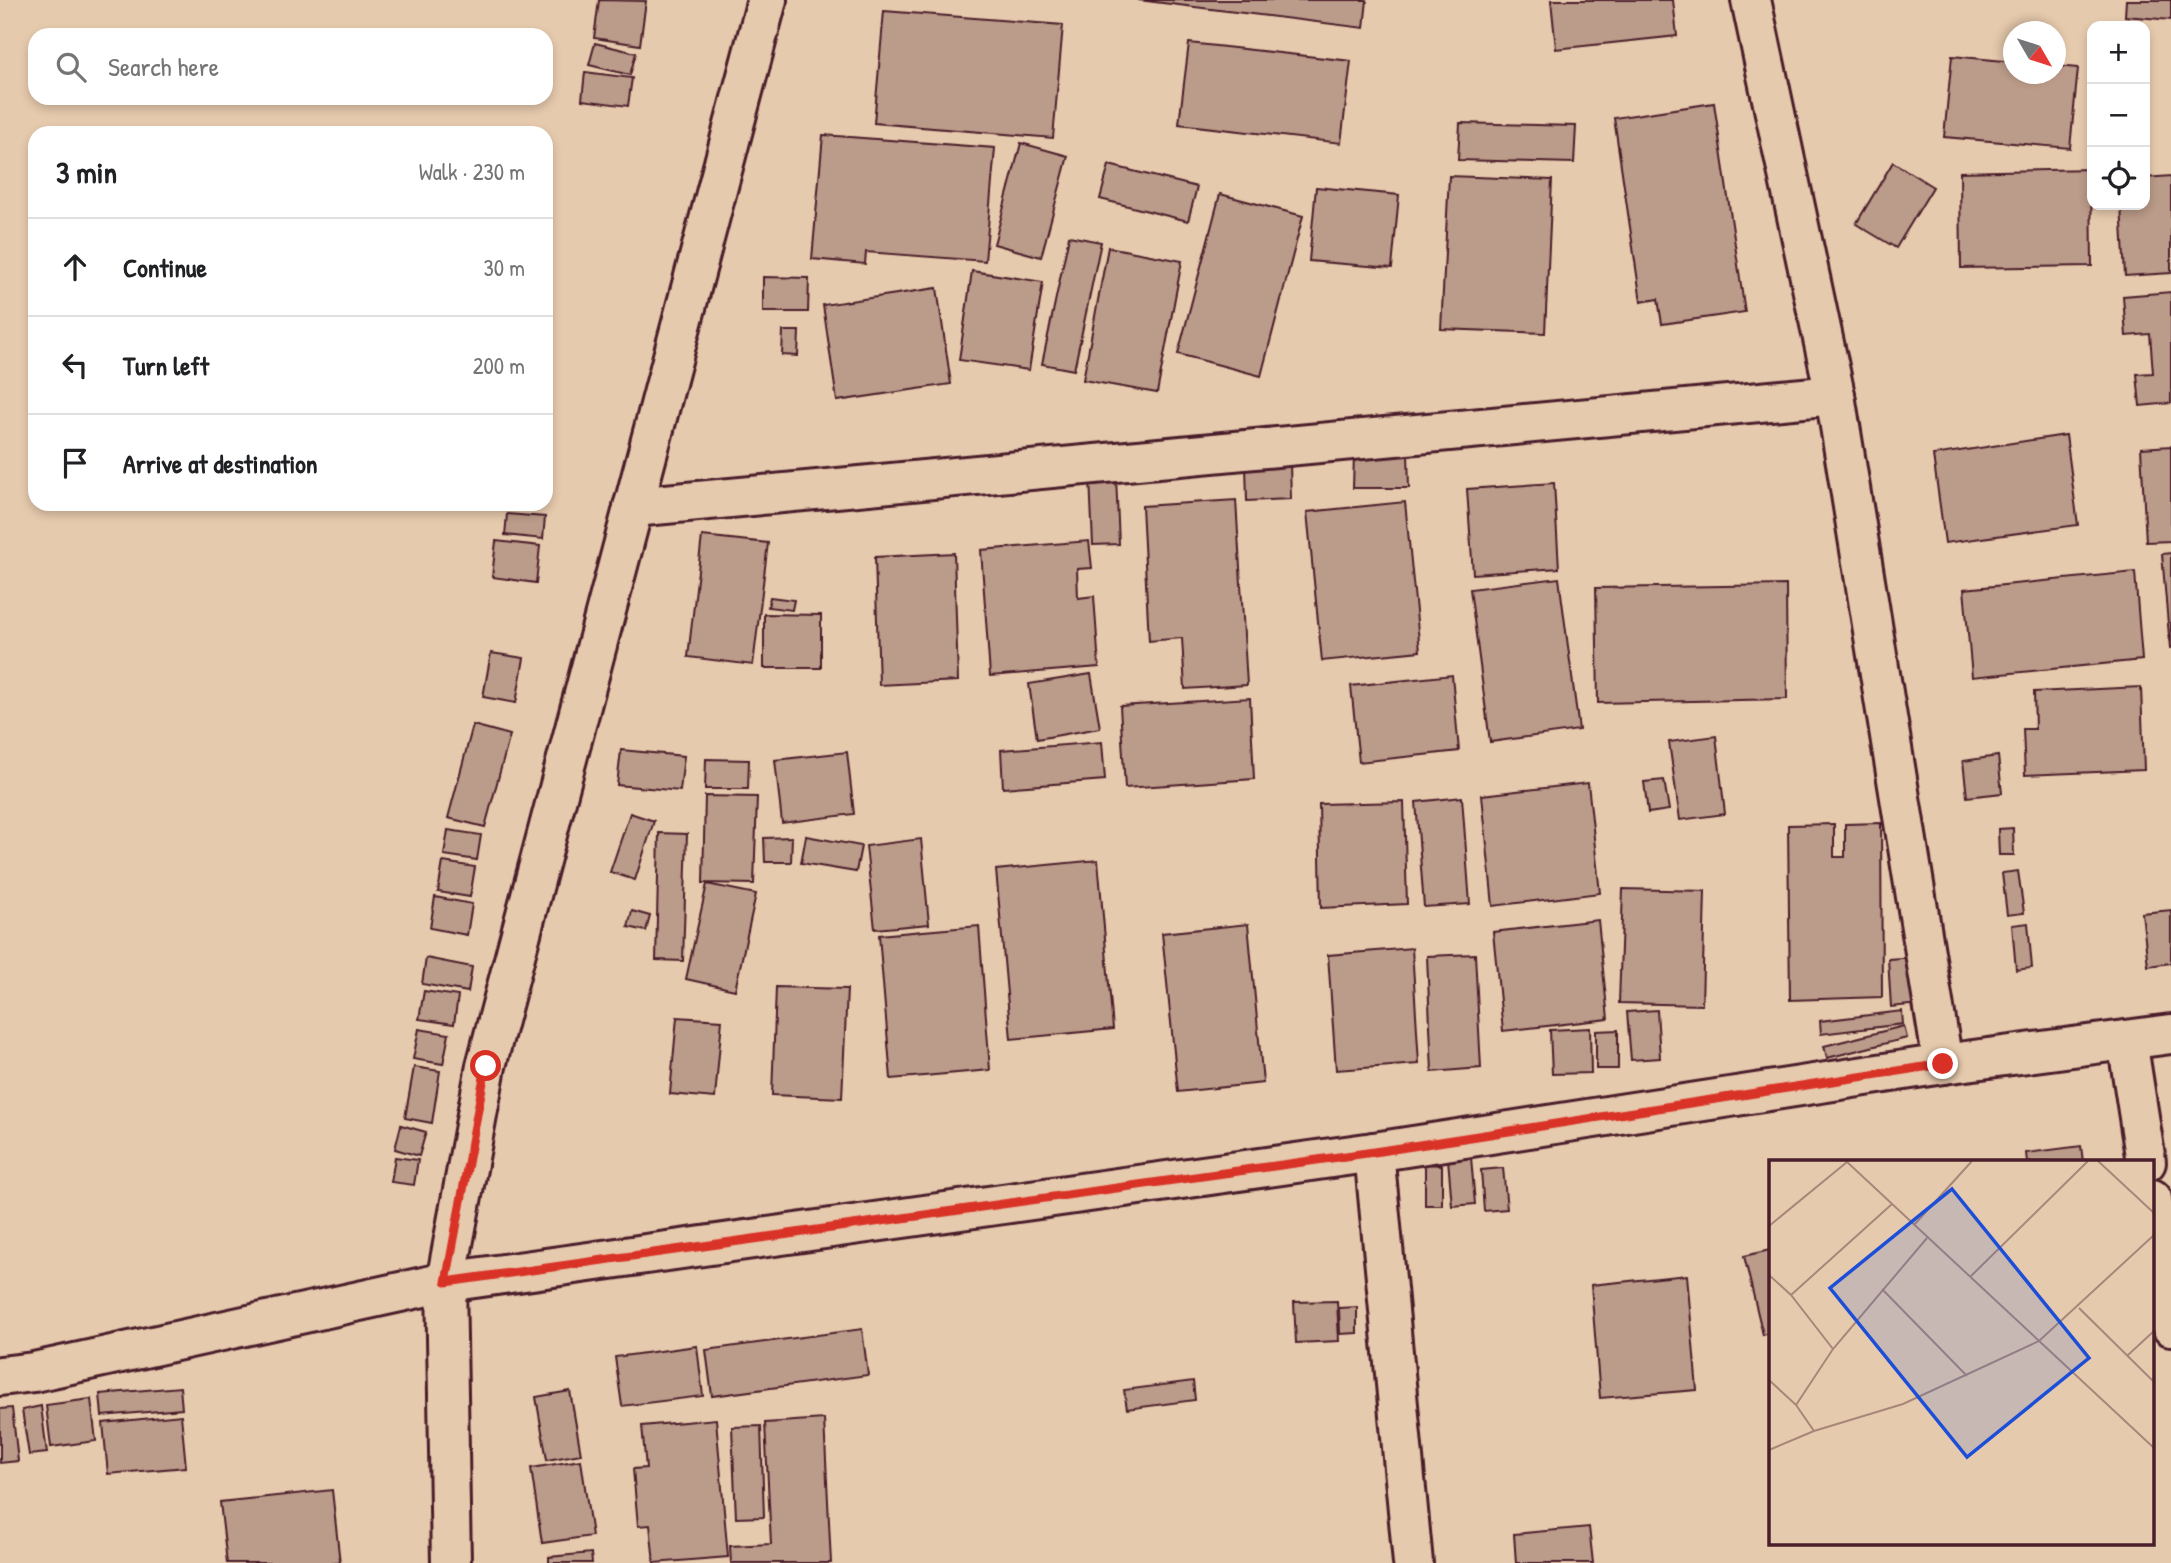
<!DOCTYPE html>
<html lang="en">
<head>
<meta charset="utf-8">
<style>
	:root { --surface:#fff; --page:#f6f6f6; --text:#202124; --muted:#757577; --line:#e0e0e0 }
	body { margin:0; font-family:"Patrick Hand",sans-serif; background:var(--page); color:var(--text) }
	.controls { position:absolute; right:21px; top:21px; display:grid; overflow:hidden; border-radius:14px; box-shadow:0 4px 10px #0003 }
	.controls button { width:63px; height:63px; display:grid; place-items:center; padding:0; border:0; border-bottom:2px solid var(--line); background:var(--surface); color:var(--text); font:35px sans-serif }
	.compass { position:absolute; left:2003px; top:21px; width:63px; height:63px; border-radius:50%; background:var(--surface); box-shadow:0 4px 10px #0003; rotate:129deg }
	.stop { position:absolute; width:21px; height:21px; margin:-16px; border:5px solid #d93025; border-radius:50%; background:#fff }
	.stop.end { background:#d93025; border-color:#fff; box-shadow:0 2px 7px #0008 }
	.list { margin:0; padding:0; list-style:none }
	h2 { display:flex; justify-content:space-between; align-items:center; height:91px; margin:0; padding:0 28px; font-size:30px }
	h2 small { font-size:23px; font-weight:400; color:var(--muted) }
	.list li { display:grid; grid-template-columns:46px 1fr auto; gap:21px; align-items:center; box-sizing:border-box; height:98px; padding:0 28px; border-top:2px solid var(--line) }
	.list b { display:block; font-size:26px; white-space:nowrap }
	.list em { font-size:23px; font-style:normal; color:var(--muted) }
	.icon { flex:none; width:38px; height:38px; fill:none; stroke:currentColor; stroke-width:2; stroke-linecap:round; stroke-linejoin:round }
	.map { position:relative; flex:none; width:2171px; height:1563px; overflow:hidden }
	.search { position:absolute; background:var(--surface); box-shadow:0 4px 10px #0003; left:28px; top:28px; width:525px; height:77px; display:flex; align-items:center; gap:18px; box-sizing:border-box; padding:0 24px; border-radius:21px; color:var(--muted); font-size:26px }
	.panel { position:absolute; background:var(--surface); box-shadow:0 4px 10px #0003; left:28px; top:126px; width:525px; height:385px; border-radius:21px }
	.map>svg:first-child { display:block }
	.building { fill:#bb9b89; stroke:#4a1f2b; stroke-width:2 }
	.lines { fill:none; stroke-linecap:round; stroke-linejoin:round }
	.minor-casing { stroke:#4a1f2b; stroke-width:44 }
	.secondary-casing { stroke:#4a1f2b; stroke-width:44 }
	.minor { stroke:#e6caad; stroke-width:38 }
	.secondary { stroke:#e6caad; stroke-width:38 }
	.route { stroke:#d93025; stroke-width:9 }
	.inset-road { fill:none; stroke:#a88679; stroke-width:2 }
	.view { fill:#1d4ed8; fill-opacity:0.15; stroke:#1d4ed8; stroke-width:3.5 }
	.inset-edge { fill:none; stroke:#4a1f2b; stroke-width:3.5 }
</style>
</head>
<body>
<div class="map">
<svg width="2171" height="1563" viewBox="0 0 2171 1563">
	<rect width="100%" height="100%" fill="#e6caad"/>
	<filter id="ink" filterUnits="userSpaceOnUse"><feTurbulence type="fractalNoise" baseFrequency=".0143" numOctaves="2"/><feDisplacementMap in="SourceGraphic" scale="14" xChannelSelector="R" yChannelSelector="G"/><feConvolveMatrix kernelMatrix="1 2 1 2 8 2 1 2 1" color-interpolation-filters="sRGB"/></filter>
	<g filter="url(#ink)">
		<g class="building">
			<path d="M 599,0 L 646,1 L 640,45 L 594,38 Z"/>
			<path d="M 1138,0 L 1367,0 L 1364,28 Z"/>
			<path d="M 1551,0 L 1673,0 L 1677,36 L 1556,49 Z"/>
			<path d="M 2126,0 L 2171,0 L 2171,20 L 2125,16 Z"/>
			<path d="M 884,11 L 1063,25 L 1053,138 L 874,123 Z"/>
			<path d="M 595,43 L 636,53 L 630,75 L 589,65 Z"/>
			<path d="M 1189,43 L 1351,61 L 1341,143 L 1179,124 Z"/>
			<path d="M 1952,56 L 2014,62 L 2014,74 L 2056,74 L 2056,66 L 2078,68 L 2070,148 L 1944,137 Z"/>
			<path d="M 585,72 L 632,78 L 628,106 L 582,100 Z"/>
			<path d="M 1714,103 L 1745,312 L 1662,324 L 1658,299 L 1641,302 L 1614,118 Z"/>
			<path d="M 1460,123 L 1576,126 L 1574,163 L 1458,160 Z"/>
			<path d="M 823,135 L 995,148 L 985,261 L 866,252 L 865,264 L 812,259 Z"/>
			<path d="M 1021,143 L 1068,156 L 1041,257 L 994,244 Z"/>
			<path d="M 1893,162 L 1933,187 L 1896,248 L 1856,224 Z"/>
			<path d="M 1109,165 L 1197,187 L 1188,221 L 1100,199 Z"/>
			<path d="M 2091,169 L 2092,266 L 1961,268 L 1960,172 Z"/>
			<path d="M 1449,176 L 1552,180 L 1545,333 L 1441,329 Z"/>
			<path d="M 2171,176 L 2171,273 L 2125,276 L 2121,205 L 2145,205 L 2145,178 Z"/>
			<path d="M 1316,187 L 1399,195 L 1392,268 L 1309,261 Z"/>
			<path d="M 1220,194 L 1303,216 L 1261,376 L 1178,354 Z"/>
			<path d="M 1069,236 L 1101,242 L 1074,370 L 1042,364 Z"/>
			<path d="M 1108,247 L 1182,261 L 1157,393 L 1083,380 Z"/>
			<path d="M 972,271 L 1043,282 L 1029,370 L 959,360 Z"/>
			<path d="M 763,277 L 809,278 L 808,312 L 763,312 Z"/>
			<path d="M 937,288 L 951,384 L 837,401 L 823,305 Z"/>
			<path d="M 2171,292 L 2171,403 L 2140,406 L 2137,374 L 2153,373 L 2150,334 L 2126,336 L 2123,296 Z"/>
			<path d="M 783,331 L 799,331 L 798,356 L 782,355 Z"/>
			<path d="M 2066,435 L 2078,525 L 1945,543 L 1933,455 Z"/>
			<path d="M 2171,446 L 2171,541 L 2146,542 L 2141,448 Z"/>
			<path d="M 1408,453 L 1409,488 L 1353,488 L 1354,454 Z"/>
			<path d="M 1290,463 L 1291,499 L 1247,501 L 1246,465 Z"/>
			<path d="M 1116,477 L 1119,544 L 1093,545 L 1090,478 Z"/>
			<path d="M 1554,483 L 1559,568 L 1473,574 L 1467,489 Z"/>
			<path d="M 1236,500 L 1247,685 L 1185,689 L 1182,638 L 1149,641 L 1142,506 Z"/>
			<path d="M 1405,502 L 1420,651 L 1322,661 L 1307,512 Z"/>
			<path d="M 507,514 L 545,517 L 543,539 L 505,535 Z"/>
			<path d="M 702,536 L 768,543 L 753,665 L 688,657 Z"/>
			<path d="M 496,541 L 540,546 L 536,583 L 492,577 Z"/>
			<path d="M 1089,541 L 1092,568 L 1077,569 L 1078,598 L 1094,596 L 1099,667 L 990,676 L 981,550 Z"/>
			<path d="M 954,553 L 958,681 L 879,685 L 875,557 Z"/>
			<path d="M 2171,553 L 2171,648 L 2170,648 L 2162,554 Z"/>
			<path d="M 2135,572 L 2142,660 L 1972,677 L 1964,589 Z"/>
			<path d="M 1559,578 L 1579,730 L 1490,742 L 1470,589 Z"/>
			<path d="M 1786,585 L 1787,699 L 1598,703 L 1596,588 Z"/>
			<path d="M 770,597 L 794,600 L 792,610 L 768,607 Z"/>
			<path d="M 764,614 L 821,615 L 821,668 L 764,668 Z"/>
			<path d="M 491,653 L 524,658 L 516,703 L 483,697 Z"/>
			<path d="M 1091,674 L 1100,728 L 1037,739 L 1029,684 Z"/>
			<path d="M 1452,675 L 1459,751 L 1359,762 L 1351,686 Z"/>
			<path d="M 2141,687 L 2144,770 L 2025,775 L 2023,729 L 2035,729 L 2034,692 Z"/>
			<path d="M 1250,698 L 1254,779 L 1125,788 L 1120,706 Z"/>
			<path d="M 473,725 L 510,735 L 485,827 L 448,818 Z"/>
			<path d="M 1716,736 L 1725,814 L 1680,820 L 1669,742 Z"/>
			<path d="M 1102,742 L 1105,780 L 1003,788 L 1001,750 Z"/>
			<path d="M 621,750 L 684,756 L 680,791 L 617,785 Z"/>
			<path d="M 847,752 L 854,814 L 782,823 L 775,760 Z"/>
			<path d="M 1998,756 L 2002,793 L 1967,797 L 1963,761 Z"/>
			<path d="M 706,759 L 749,760 L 748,789 L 705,789 Z"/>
			<path d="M 1664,780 L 1669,810 L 1648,813 L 1644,782 Z"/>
			<path d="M 1588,783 L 1600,893 L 1493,906 L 1482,795 Z"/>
			<path d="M 705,796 L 757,797 L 754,884 L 703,883 Z"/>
			<path d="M 1462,797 L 1470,904 L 1424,907 L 1416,802 Z"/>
			<path d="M 1404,802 L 1407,904 L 1321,908 L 1319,804 Z"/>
			<path d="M 630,813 L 654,821 L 635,880 L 610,872 Z"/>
			<path d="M 1881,823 L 1882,997 L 1790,1000 L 1788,825 L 1834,824 L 1834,857 L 1845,857 L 1845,824 Z"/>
			<path d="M 2013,828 L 2014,855 L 1999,855 L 1998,829 Z"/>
			<path d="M 448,830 L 481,835 L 477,860 L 444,855 Z"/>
			<path d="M 659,833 L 687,834 L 683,961 L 656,960 Z"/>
			<path d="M 806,836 L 861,846 L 856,872 L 801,863 Z"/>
			<path d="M 792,837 L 791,862 L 765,862 L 764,838 Z"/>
			<path d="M 921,839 L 929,924 L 875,929 L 866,846 Z"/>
			<path d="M 1098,860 L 1113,1029 L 1011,1039 L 996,870 Z"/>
			<path d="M 443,862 L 475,867 L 470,897 L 438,892 Z"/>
			<path d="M 2018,871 L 2024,913 L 2007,915 L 2002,873 Z"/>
			<path d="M 707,884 L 756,894 L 735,990 L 686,979 Z"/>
			<path d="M 1623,889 L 1705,891 L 1702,1005 L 1619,1003 Z"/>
			<path d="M 435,897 L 472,904 L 467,935 L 430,928 Z"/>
			<path d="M 2171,910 L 2171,963 L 2148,966 L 2142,913 Z"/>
			<path d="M 632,911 L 650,916 L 646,931 L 628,927 Z"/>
			<path d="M 1598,920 L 1608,1019 L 1503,1031 L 1493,932 Z"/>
			<path d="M 2028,923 L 2032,968 L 2016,970 L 2012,925 Z"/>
			<path d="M 1248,924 L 1263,1083 L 1178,1092 L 1162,933 Z"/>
			<path d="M 979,926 L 990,1070 L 891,1079 L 879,935 Z"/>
			<path d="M 1412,948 L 1419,1064 L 1336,1070 L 1328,955 Z"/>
			<path d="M 1475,954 L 1481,1068 L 1432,1072 L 1427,956 Z"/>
			<path d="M 1916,957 L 1919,1004 L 1891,1007 L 1888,959 Z"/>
			<path d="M 426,958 L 472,967 L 468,992 L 422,984 Z"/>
			<path d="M 776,987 L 847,989 L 842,1098 L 772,1095 Z"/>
			<path d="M 424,991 L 458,996 L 454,1024 L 419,1019 Z"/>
			<path d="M 1657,1010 L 1660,1058 L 1631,1060 L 1627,1012 Z"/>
			<path d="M 1902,1011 L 1903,1024 L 1821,1034 L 1820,1021 Z"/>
			<path d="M 677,1017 L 722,1020 L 715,1098 L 670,1094 Z"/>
			<path d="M 1904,1026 L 1907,1038 L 1827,1058 L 1824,1046 Z"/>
			<path d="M 1590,1028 L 1591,1073 L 1552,1074 L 1550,1030 Z"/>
			<path d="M 419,1029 L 449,1034 L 443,1064 L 413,1059 Z"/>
			<path d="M 1618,1030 L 1618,1069 L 1596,1069 L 1596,1031 Z"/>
			<path d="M 414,1067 L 440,1071 L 432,1123 L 405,1118 Z"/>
			<path d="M 401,1125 L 426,1132 L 419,1156 L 395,1149 Z"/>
			<path d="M 2081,1146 L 2083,1162 L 2027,1162 L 2026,1153 Z"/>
			<path d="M 395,1157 L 418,1160 L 414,1185 L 391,1182 Z"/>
			<path d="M 1471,1157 L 1475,1204 L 1452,1206 L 1448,1159 Z"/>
			<path d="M 1425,1164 L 1442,1165 L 1442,1205 L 1425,1205 Z"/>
			<path d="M 1503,1168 L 1507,1209 L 1484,1211 L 1481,1170 Z"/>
			<path d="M 1770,1250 L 1770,1333 L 1763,1335 L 1744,1256 Z"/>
			<path d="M 1687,1275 L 1697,1390 L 1600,1398 L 1591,1285 Z"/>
			<path d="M 1337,1301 L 1339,1341 L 1296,1343 L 1294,1302 Z"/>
			<path d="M 1357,1307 L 1357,1333 L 1340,1334 L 1339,1308 Z"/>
			<path d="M 862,1329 L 868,1375 L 712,1396 L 706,1350 Z"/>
			<path d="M 697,1346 L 703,1396 L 622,1406 L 615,1357 Z"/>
			<path d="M 1193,1381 L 1195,1400 L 1127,1409 L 1124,1390 Z"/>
			<path d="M 180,1387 L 182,1409 L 102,1416 L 100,1394 Z"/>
			<path d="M 570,1391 L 581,1454 L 547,1460 L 536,1397 Z"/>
			<path d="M 91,1399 L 96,1441 L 51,1447 L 46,1405 Z"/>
			<path d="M 41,1406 L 47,1453 L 29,1455 L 22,1410 Z"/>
			<path d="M 12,1408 L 18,1461 L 0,1463 L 0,1409 Z"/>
			<path d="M 181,1415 L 186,1467 L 108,1474 L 103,1423 Z"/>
			<path d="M 716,1419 L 728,1557 L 654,1563 L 650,1525 L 638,1526 L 633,1469 L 646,1468 L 642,1426 Z"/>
			<path d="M 824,1419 L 831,1563 L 731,1563 L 730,1546 L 771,1544 L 765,1423 Z"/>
			<path d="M 761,1426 L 764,1517 L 736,1518 L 732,1427 Z"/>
			<path d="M 581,1460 L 592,1536 L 542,1543 L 531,1468 Z"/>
			<path d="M 332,1490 L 340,1563 L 227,1563 L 220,1502 Z"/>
			<path d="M 1589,1527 L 1593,1563 L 1516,1563 L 1514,1534 Z"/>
			<path d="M 591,1553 L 592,1563 L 549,1563 L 549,1557 Z"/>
		</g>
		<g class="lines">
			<g class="minor-casing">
				<g id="minor">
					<path d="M 1751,0 L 1835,395 L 1943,1064"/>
					<path d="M 633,507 L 1835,395"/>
					<path d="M 2127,1040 L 2146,1162"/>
					<path d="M 1374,1152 L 1413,1563"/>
					<path d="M 2152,1199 L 2171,1326"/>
					<path d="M 0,1376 L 34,1372 L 446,1282 L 1374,1152 L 1943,1064 L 2171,1034"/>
				</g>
			</g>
			<g class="secondary-casing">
				<path id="secondary" d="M 451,1563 L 446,1282 L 486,1066 L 767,0"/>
			</g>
			<use href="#minor" class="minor"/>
			<use href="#secondary" class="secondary"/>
		</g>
	</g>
	<g class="lines" filter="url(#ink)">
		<path class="route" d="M 486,1066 L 446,1282 L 1374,1152 L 1943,1064"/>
	</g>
	<g transform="translate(1769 1160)">
		<rect width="385" height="385" fill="#e6caad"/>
		<path class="inset-road" d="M 77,1 L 385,288M 329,1 L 385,53M 145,65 L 203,1M 0,66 L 78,2M 0,115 L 22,135 L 64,189M 201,117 L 319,1M 113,129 L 198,216M 22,135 L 123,44M 310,148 L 385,222M 359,195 L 385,171M 0,220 L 27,245 L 45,271M 27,245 L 64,189 L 158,78M 0,290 L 45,271 L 134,244 L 270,181 L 385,75"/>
		<path class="view" d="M 183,29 L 320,198 L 198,297 L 61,128 Z"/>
		<rect width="385" height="385" class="inset-edge"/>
	</g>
</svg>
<div class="controls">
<button>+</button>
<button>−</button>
<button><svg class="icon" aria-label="locate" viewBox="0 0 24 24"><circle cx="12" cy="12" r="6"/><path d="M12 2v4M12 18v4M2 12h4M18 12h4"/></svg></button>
</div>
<svg class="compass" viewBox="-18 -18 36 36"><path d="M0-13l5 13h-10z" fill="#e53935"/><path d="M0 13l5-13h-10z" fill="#757577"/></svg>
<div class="stop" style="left:486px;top:1066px"></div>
<div class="stop end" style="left:1943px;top:1064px"></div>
<div class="search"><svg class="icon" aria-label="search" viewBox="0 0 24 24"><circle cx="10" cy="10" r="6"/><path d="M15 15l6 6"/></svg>Search here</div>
<section class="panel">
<h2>3 min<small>Walk · 230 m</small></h2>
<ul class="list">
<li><svg class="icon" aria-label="ahead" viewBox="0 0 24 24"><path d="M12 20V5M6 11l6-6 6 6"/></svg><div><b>Continue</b></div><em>30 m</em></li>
<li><svg class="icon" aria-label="left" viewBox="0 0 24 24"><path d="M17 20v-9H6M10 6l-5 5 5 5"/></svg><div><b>Turn left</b></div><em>200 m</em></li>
<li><svg class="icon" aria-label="arrive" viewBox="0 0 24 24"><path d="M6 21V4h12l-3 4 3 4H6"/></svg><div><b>Arrive at destination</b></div></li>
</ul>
</section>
</div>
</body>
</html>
